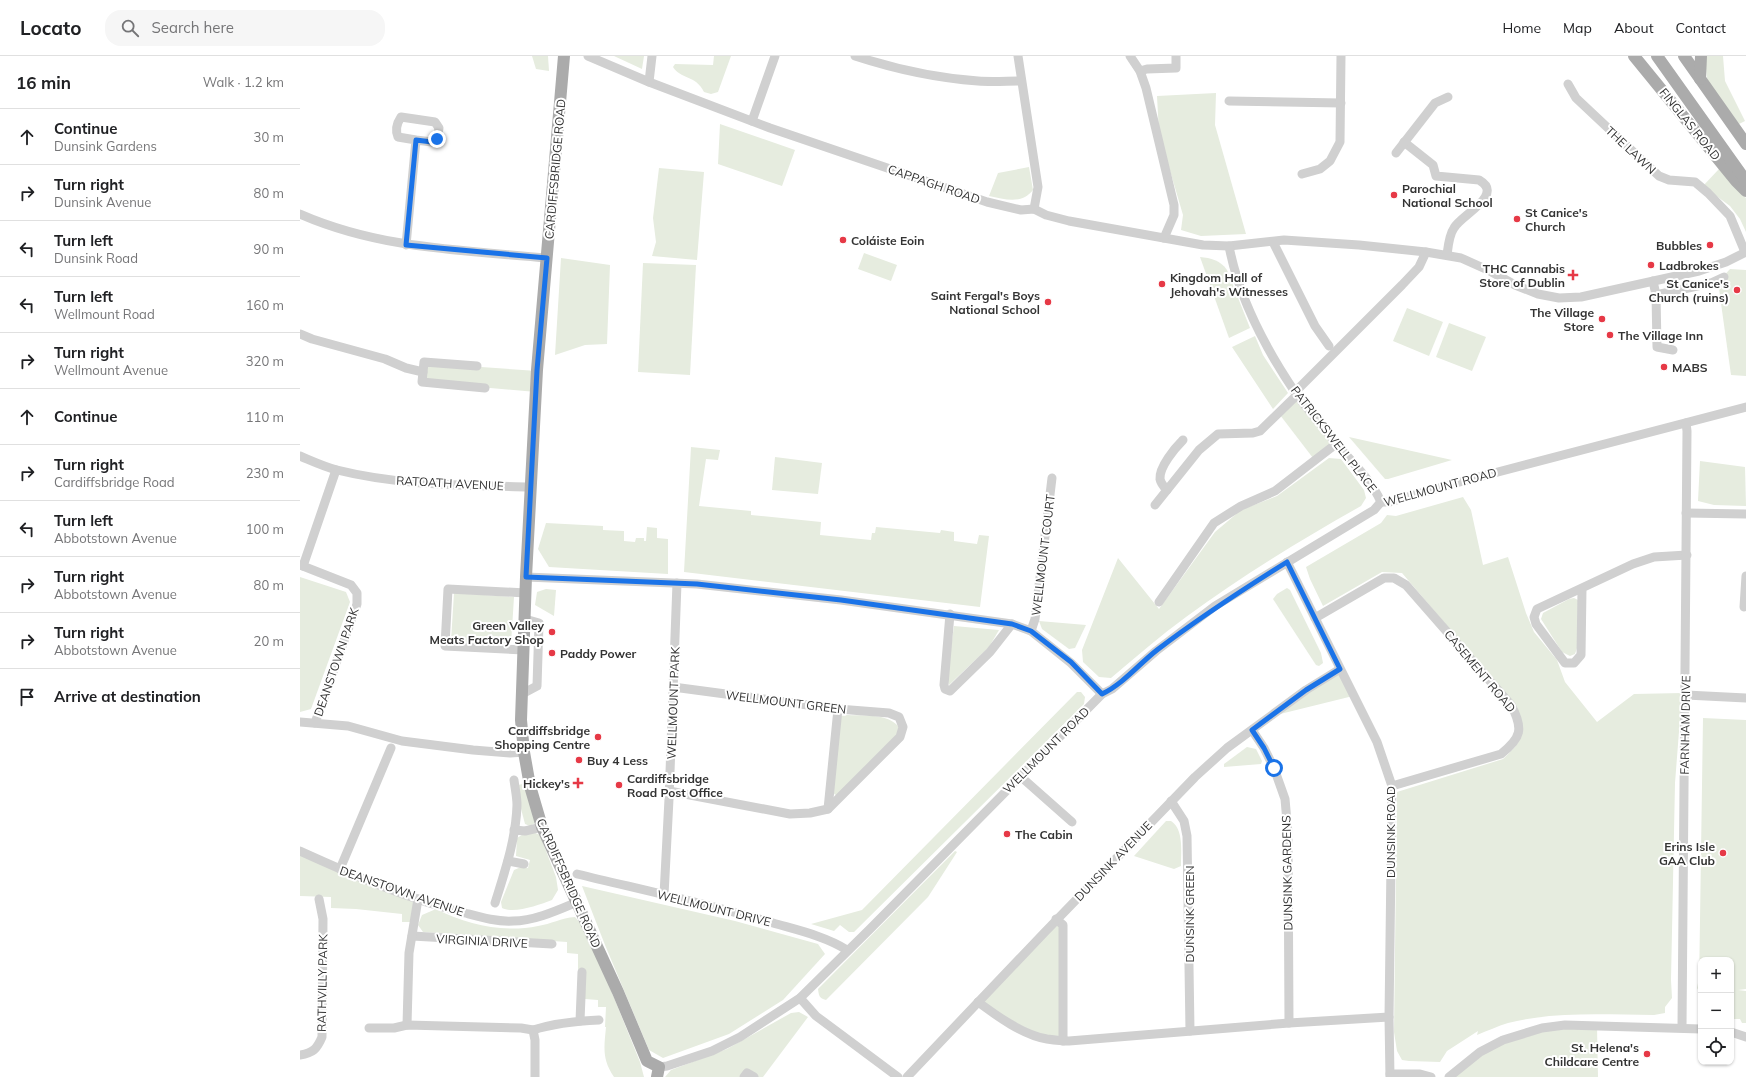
<!DOCTYPE html>
<html lang="en">
<head>
<meta charset="utf-8">
<style>
	:root { --surface:#fff; --page:#f6f6f6; --text:#202124; --muted:#757577; --line:#e0e0e0 }
	body { margin:0; font-family:Mulish,sans-serif; background:var(--page); color:var(--text) }
	.controls { position:absolute; right:12px; bottom:12px; display:grid; overflow:hidden; border-radius:8px; box-shadow:0 1px 3px #0004 }
	.controls button { width:36px; height:36px; display:grid; place-items:center; padding:0; border:0; border-bottom:1px solid var(--line); background:var(--surface); color:var(--text); font:20px sans-serif }
	.stop { position:absolute; width:12px; height:12px; margin:-9px; border:3px solid #1a73e8; border-radius:50%; background:#fff }
	.stop.end { background:#1a73e8; border-color:#fff; box-shadow:0 1px 4px #0008 }
	.list { margin:0; padding:0; list-style:none }
	h2 { display:flex; justify-content:space-between; align-items:center; height:52px; margin:0; padding:0 16px; font-size:17px }
	h2 small { font-size:13px; font-weight:400; color:var(--muted) }
	.list li { display:grid; grid-template-columns:26px 1fr auto; gap:12px; align-items:center; box-sizing:border-box; height:56px; padding:0 16px; border-top:1px solid var(--line) }
	.list b { display:block; font-size:15px; white-space:nowrap }
	.list p { margin:0; font-size:13px; white-space:nowrap; color:var(--muted) }
	.list em { font-size:13px; font-style:normal; color:var(--muted) }
	.icon { flex:none; width:22px; height:22px; fill:none; stroke:currentColor; stroke-width:2; stroke-linecap:round; stroke-linejoin:round }
	.map { position:relative; flex:none; width:1446px; height:1021px; overflow:hidden }
	header { display:flex; align-items:center; gap:24px; box-sizing:border-box; height:56px; padding:0 20px; background:var(--surface); border-bottom:1px solid var(--line) }
	header strong { font-size:19px }
	nav { display:flex; gap:22px; margin-inline-start:auto; font-size:14px }
	.search { width:280px; height:36px; background:var(--page); display:flex; align-items:center; gap:10px; box-sizing:border-box; padding:0 14px; border-radius:16px; color:var(--muted); font-size:15px }
	main { display:flex }
	aside { flex:1; background:var(--surface) }
	.map>svg:first-child { display:block }
	.green { fill:#e6ecdf }
	.lines { fill:none; stroke-linecap:round; stroke-linejoin:round }
	.minor { stroke:#d0d0d0; stroke-width:9 }
	.major { stroke:#ababab; stroke-width:12 }
	.route { stroke:#1a73e8; stroke-width:5 }
	.poi-dot { fill:#e63946; stroke:#fff; stroke-width:1.5 }
	.labels { text-anchor:middle; dominant-baseline:central; stroke-width:4; stroke-linejoin:round; paint-order:stroke }
	.street-label { font-size:12px; fill:#333; stroke:#fff }
	.poi-label { font-size:12px; font-weight:bold; fill:#333; stroke:#fff; text-anchor:start }
</style>
</head>
<body>
<header>
<strong>Locato</strong>
<div class="search"><svg class="icon" aria-label="search" viewBox="0 0 24 24"><circle cx="10" cy="10" r="6"/><path d="M15 15l6 6"/></svg>Search here</div>
<nav><a>Home</a><a>Map</a><a>About</a><a>Contact</a></nav>
</header>
<main>
<aside>
<h2>16 min<small>Walk · 1.2 km</small></h2>
<ul class="list">
<li><svg class="icon" aria-label="ahead" viewBox="0 0 24 24"><path d="M12 20V5M6 11l6-6 6 6"/></svg><div><b>Continue</b><p>Dunsink Gardens</p></div><em>30 m</em></li>
<li><svg class="icon" aria-label="right" viewBox="0 0 24 24"><path d="M7 20v-9h11M14 6l5 5-5 5"/></svg><div><b>Turn right</b><p>Dunsink Avenue</p></div><em>80 m</em></li>
<li><svg class="icon" aria-label="left" viewBox="0 0 24 24"><path d="M17 20v-9H6M10 6l-5 5 5 5"/></svg><div><b>Turn left</b><p>Dunsink Road</p></div><em>90 m</em></li>
<li><svg class="icon" aria-label="left" viewBox="0 0 24 24"><path d="M17 20v-9H6M10 6l-5 5 5 5"/></svg><div><b>Turn left</b><p>Wellmount Road</p></div><em>160 m</em></li>
<li><svg class="icon" aria-label="right" viewBox="0 0 24 24"><path d="M7 20v-9h11M14 6l5 5-5 5"/></svg><div><b>Turn right</b><p>Wellmount Avenue</p></div><em>320 m</em></li>
<li><svg class="icon" aria-label="ahead" viewBox="0 0 24 24"><path d="M12 20V5M6 11l6-6 6 6"/></svg><div><b>Continue</b></div><em>110 m</em></li>
<li><svg class="icon" aria-label="right" viewBox="0 0 24 24"><path d="M7 20v-9h11M14 6l5 5-5 5"/></svg><div><b>Turn right</b><p>Cardiffsbridge Road</p></div><em>230 m</em></li>
<li><svg class="icon" aria-label="left" viewBox="0 0 24 24"><path d="M17 20v-9H6M10 6l-5 5 5 5"/></svg><div><b>Turn left</b><p>Abbotstown Avenue</p></div><em>100 m</em></li>
<li><svg class="icon" aria-label="right" viewBox="0 0 24 24"><path d="M7 20v-9h11M14 6l5 5-5 5"/></svg><div><b>Turn right</b><p>Abbotstown Avenue</p></div><em>80 m</em></li>
<li><svg class="icon" aria-label="right" viewBox="0 0 24 24"><path d="M7 20v-9h11M14 6l5 5-5 5"/></svg><div><b>Turn right</b><p>Abbotstown Avenue</p></div><em>20 m</em></li>
<li><svg class="icon" aria-label="arrive" viewBox="0 0 24 24"><path d="M6 21V4h12l-3 4 3 4H6"/></svg><div><b>Arrive at destination</b></div></li>
</ul>
</aside>
<div class="map">
<svg width="1446" height="1021" viewBox="0 0 1446 1021">
	<rect width="100%" height="100%" fill="#fff"/>
	<g class="green">
		<path d="M 232,0 L 248,0 L 249,15 L 236,13 Z"/>
		<path d="M 314,0 L 344,0 L 342,13 Z"/>
		<path d="M 414,0 L 431,0 L 418,36 L 411,38 L 404,36 C 396,19 380,23 373,11 L 375,8 L 413,9 Z"/>
		<path d="M 1405,0 L 1423,0 L 1425,25 L 1445,65 L 1439,68 L 1407,24 Z"/>
		<path d="M 916,37 L 915,69 L 946,178 L 901,180 L 881,174 L 883,159 L 859,77 L 857,40 Z"/>
		<path d="M 420,68 L 495,94 L 482,130 L 418,108 Z"/>
		<path d="M 729,111 L 733,134 C 721,149 705,143 689,140 L 698,117 Z"/>
		<path d="M 359,112 L 404,116 L 397,204 L 352,200 L 356,186 L 353,162 Z"/>
		<path d="M 1419,113 L 1446,142 L 1446,176 L 1440,163 L 1430,150 L 1403,130 Z"/>
		<path d="M 564,197 L 597,209 L 591,225 L 558,213 Z"/>
		<path d="M 900,201 C 911,202 920,204 927,214 L 950,272 L 929,282 Z"/>
		<path d="M 261,202 L 310,209 L 307,288 L 285,289 L 255,299 Z"/>
		<path d="M 343,207 L 396,209 L 390,319 L 338,316 Z"/>
		<path d="M 1430,213 L 1446,214 L 1446,320 L 1431,319 L 1419,233 L 1421,223 Z"/>
		<path d="M 1107,252 L 1143,266 L 1129,300 L 1093,285 Z"/>
		<path d="M 1149,267 L 1186,281 L 1172,315 L 1136,301 Z"/>
		<path d="M 955,280 L 963,299 L 988,337 L 973,353 L 932,291 Z"/>
		<path d="M 124,307 L 237,315 L 236,336 L 122,326 Z"/>
		<path d="M 997,339 L 1036,388 L 1013,402 L 980,359 Z"/>
		<path d="M 1049,381 L 1152,404 L 1088,423 L 1085,423 Z"/>
		<path d="M 391,391 L 420,394 L 418,404 L 406,403 L 399,450 L 451,455 L 451,459 L 521,466 L 520,479 L 571,484 L 572,477 L 575,477 L 576,471 L 640,477 L 641,474 L 654,476 L 654,485 L 677,488 L 679,479 L 689,480 L 680,551 L 384,516 Z"/>
		<path d="M 475,401 L 522,407 L 518,438 L 472,434 Z"/>
		<path d="M 1029,402 L 1041,403 L 1064,434 L 1066,442 L 1061,450 C 1001,484 941,520 886,561 C 860,580 836,601 811,622 L 799,621 L 783,606 L 782,594 L 818,502 L 859,553 L 915,476 L 941,454 L 977,440 Z"/>
		<path d="M 1400,405 L 1445,411 L 1446,450 L 1414,449 L 1398,445 Z"/>
		<path d="M 1163,441 L 1171,454 L 1183,509 L 1208,501 L 1226,557 L 1234,576 L 1257,604 L 1265,626 L 1297,666 L 1334,638 L 1382,637 L 1375,727 L 1371,924 L 1372,942 L 1365,951 L 1365,957 L 1354,959 C 1306,959 1256,955 1208,967 C 1198,970 1187,975 1177,979 L 1178,975 L 1147,995 L 1140,1006 L 1109,1005 L 1102,1004 L 1097,995 L 1094,976 L 1097,736 L 1203,703 C 1225,683 1227,675 1213,647 L 1102,517 L 1082,516 L 1023,550 L 1010,523 L 1006,511 L 1081,467 L 1087,459 L 1096,460 Z"/>
		<path d="M 246,467 L 303,470 L 303,474 L 324,475 L 324,485 L 335,486 L 336,482 L 344,482 L 344,485 L 346,485 L 347,471 L 357,472 L 357,482 L 368,483 L 368,518 L 249,511 L 238,493 Z"/>
		<path d="M 0,521 L 46,536 L 50,546 L 11,653 L 0,656 Z"/>
		<path d="M 987,532 L 990,534 L 1021,597 L 1023,607 L 1019,610 L 1016,609 L 973,543 L 977,538 Z"/>
		<path d="M 246,533 L 256,534 L 254,560 L 235,549 L 237,536 Z"/>
		<path d="M 154,537 L 214,541 L 211,588 L 151,585 Z"/>
		<path d="M 1274,542 L 1278,544 L 1277,592 L 1275,598 L 1270,600 L 1262,596 L 1241,563 L 1243,557 L 1269,543 Z"/>
		<path d="M 739,565 L 786,569 L 775,592 L 769,593 L 742,573 Z"/>
		<path d="M 654,570 L 699,574 L 689,591 L 649,629 L 647,620 Z"/>
		<path d="M 1040,613 L 1053,640 L 972,660 Z"/>
		<path d="M 777,636 L 781,636 L 785,641 L 784,648 L 554,876 L 549,876 L 540,869 L 534,875 L 511,868 L 562,854 Z"/>
		<path d="M 548,659 C 565,660 587,657 599,671 L 597,681 L 537,740 L 532,736 L 540,660 Z"/>
		<path d="M 1403,662 L 1446,664 L 1446,933 L 1438,934 L 1446,935 L 1446,967 L 1442,967 L 1440,963 L 1431,963 L 1431,904 L 1401,904 L 1401,955 C 1397,950 1399,944 1401,939 L 1397,932 L 1398,927 L 1399,932 Z"/>
		<path d="M 947,691 L 956,693 L 962,705 L 961,708 L 924,711 L 924,708 Z"/>
		<path d="M 226,727 L 237,766 L 230,770 L 225,768 L 215,730 Z"/>
		<path d="M 866,765 L 871,765 C 884,773 881,797 881,810 L 874,813 L 834,800 Z"/>
		<path d="M 233,776 L 240,779 L 256,821 L 258,834 L 252,844 C 239,849 214,858 202,852 L 201,846 L 214,814 L 221,811 L 228,812 L 230,804 L 216,800 L 217,782 L 225,777 Z"/>
		<path d="M 0,795 L 117,843 L 113,866 L 102,866 L 102,858 L 56,853 L 31,852 L 31,841 L 0,840 Z"/>
		<path d="M 655,795 L 657,796 L 628,841 L 526,944 C 519,942 519,940 518,933 Z"/>
		<path d="M 282,830 L 435,865 L 518,888 L 525,898 L 483,944 L 429,978 L 363,1002 L 349,994 L 305,889 Z"/>
		<path d="M 136,853 C 168,869 203,877 238,870 C 251,868 261,862 275,861 L 287,875 L 340,1006 L 344,1021 L 314,1021 C 302,1003 304,992 306,971 L 305,971 L 306,951 L 298,951 L 298,944 L 285,943 L 285,914 L 278,914 L 278,898 L 267,897 L 267,886 L 123,876 L 118,869 L 122,859 Z"/>
		<path d="M 762,859 L 762,984 L 745,983 L 679,946 Z"/>
		<path d="M 499,956 L 508,961 L 463,1021 L 365,1021 L 371,1014 L 427,993 L 491,957 Z"/>
		<path d="M 1297,970 L 1298,1021 L 1150,1021 L 1163,1007 L 1223,977 Z"/>
	</g>
	<g class="lines">
		<g class="minor">
			<path d="M 288,0 L 349,26 L 470,72 L 687,146 L 721,154 L 734,153 L 746,159 L 769,165 L 903,189 L 929,190 L 984,184 L 1059,189 L 1126,196 L 1161,202 L 1190,215 L 1215,229 L 1238,238 L 1259,242 L 1281,241 L 1399,215 L 1426,206 L 1446,196"/>
			<path d="M 555,0 C 595,13 636,22 678,25 C 692,26 707,25 721,25"/>
			<path d="M 718,0 L 738,131 L 734,153"/>
			<path d="M 830,0 L 840,15 L 846,32 L 874,149 L 874,159 L 864,182"/>
			<path d="M 840,15 L 847,13 L 876,12 L 876,0"/>
			<path d="M 349,26 L 352,0"/>
			<path d="M 1268,28 L 1276,42 L 1359,120 L 1369,124 L 1395,126 L 1408,137 L 1430,160 L 1445,196"/>
			<path d="M 929,45 L 1041,47"/>
			<path d="M 452,65 L 475,0"/>
			<path d="M 1104,86 L 1133,109 L 1136,120 L 1179,124 C 1205,139 1161,159 1154,172 C 1149,179 1148,191 1147,199"/>
			<path d="M 1096,97 L 1135,47 L 1148,41"/>
			<path d="M 1002,118 L 1020,113 L 1030,105 L 1040,86 L 1041,0"/>
			<path d="M 0,158 C 80,193 162,194 247,202"/>
			<path d="M 973,186 L 1015,270 L 1029,290"/>
			<path d="M 106,189 L 116,84 L 132,86 L 137,83 L 139,72 L 135,66 L 101,61 C 97,67 95,74 98,81 L 116,84"/>
			<path d="M 929,190 C 939,243 967,295 997,339 C 1007,353 1020,367 1031,381 C 1047,402 1070,421 1081,446"/>
			<path d="M 1353,225 L 1356,239 L 1357,291 L 1373,294"/>
			<path d="M 1356,239 L 1411,227 L 1424,221"/>
			<path d="M 0,278 L 12,283 L 85,303 L 106,312 L 123,316"/>
			<path d="M 177,310 L 124,306 L 122,326 L 185,332"/>
			<path d="M 995,336 L 1102,229 L 1119,211 L 1126,196"/>
			<path d="M 0,400 C 12,405 25,411 37,414 C 101,430 166,429 231,431"/>
			<path d="M 867,434 C 864,431 861,428 860,423 C 859,411 875,392 883,384"/>
			<path d="M 1081,446 L 1090,446 L 1156,427 L 1446,351"/>
			<path d="M 855,449 L 899,394 L 918,378 L 953,377 L 960,375 L 997,339"/>
			<path d="M 1386,457 L 1446,458"/>
			<path d="M 987,506 L 1077,686 L 1092,730 L 1089,961 L 1090,1021"/>
			<path d="M 0,509 L 51,529 L 57,537 L 57,548 L 15,667"/>
			<path d="M 3,510 L 36,414"/>
			<path d="M 226,521 L 397,528 L 541,544 L 712,568 L 731,575 L 771,607 L 802,638"/>
			<path d="M 1282,533 L 1281,599 L 1274,607 L 1265,607 L 1236,568 L 1234,561 L 1237,553 L 1333,508 L 1354,501 L 1387,499"/>
			<path d="M 859,546 L 914,467 L 941,450 L 975,435 L 1036,388"/>
			<path d="M 1444,551 L 1446,520"/>
			<path d="M 650,558 L 644,629 L 645,633 L 650,635 L 690,596 L 712,568"/>
			<path d="M 1015,562 L 1084,522 L 1094,522 L 1106,529 L 1211,649 C 1224,673 1221,682 1201,698 L 1092,730"/>
			<path d="M 731,575 L 735,563 L 752,422"/>
			<path d="M 224,594 L 145,590 L 148,533 L 226,537"/>
			<path d="M 222,638 L 237,630 L 239,567 L 225,563"/>
			<path d="M 1386,639 L 1446,642"/>
			<path d="M 0,666 L 48,670 L 102,685 L 173,694 L 210,697 L 224,696"/>
			<path d="M 952,674 L 964,692 L 974,712 L 985,743 L 988,777 L 989,967"/>
			<path d="M 720,720 L 772,766"/>
			<path d="M 369,735 L 490,758 L 510,757 L 528,753 L 600,681 L 603,671 L 599,661 L 589,657 L 538,653 L 373,631"/>
			<path d="M 871,745 L 884,765 L 887,780 L 890,975"/>
			<path d="M 528,753 L 538,653"/>
			<path d="M 214,774 L 225,775 L 242,771"/>
			<path d="M 0,795 C 53,819 108,843 165,857 C 180,861 197,866 213,865 C 234,865 258,854 277,846"/>
			<path d="M 208,805 L 224,808"/>
			<path d="M 40,813 L 91,692"/>
			<path d="M 277,818 C 343,834 408,848 473,867 C 497,874 525,880 547,894"/>
			<path d="M 364,839 L 369,743 L 377,527"/>
			<path d="M 195,847 C 205,815 216,783 217,749 C 217,741 215,732 214,724"/>
			<path d="M 756,863 L 763,869 L 763,985"/>
			<path d="M 112,880 L 252,888"/>
			<path d="M 500,942 L 516,960 L 598,1021"/>
			<path d="M 678,946 C 697,960 723,979 747,983 C 754,984 762,985 769,985 L 989,967 L 1089,961"/>
			<path d="M 280,965 L 282,916"/>
			<path d="M 107,969 L 109,897 L 118,843"/>
			<path d="M 1382,971 L 1387,375 L 1386,367"/>
			<path d="M 69,972 L 94,972 L 107,969 L 221,972 L 233,974 L 235,984 L 235,1021"/>
			<path d="M 233,974 C 255,967 276,965 299,964"/>
			<path d="M 1431,976 L 1446,981"/>
			<path d="M 0,999 C 13,997 17,993 22,981 L 23,863 L 19,843"/>
			<path d="M 359,1011 L 367,1010 L 412,995 L 440,981 L 500,942 L 570,873 L 802,638 L 812,633 L 856,595 L 915,550 L 1074,454 L 1081,446"/>
			<path d="M 1090,1018 L 1120,1018 L 1131,1021"/>
			<path d="M 444,1021 L 447,1017 L 454,1021"/>
			<path d="M 607,1021 L 744,877 L 895,721 L 927,692 L 1006,634 L 1040,613"/>
			<path d="M 1149,1021 L 1180,996 L 1203,984 L 1242,972 L 1265,969 L 1401,973"/>
		</g>
		<g class="major">
			<path d="M 264,0 L 237,314 L 226,521 L 221,664 L 224,696 L 230,730 L 242,771 L 318,936 L 347,1005 L 359,1011 L 357,1021"/>
			<path d="M 1334,0 L 1436,125 L 1446,135"/>
			<path d="M 1357,0 L 1446,125"/>
			<path d="M 1384,0 L 1446,88"/>
			<path d="M 1400,23 L 1401,0"/>
		</g>
	</g>
	<g class="lines">
		<path class="route" d="M 137,83 L 132,86 L 116,84 L 106,189 L 247,202 L 237,314 L 226,521 L 397,528 L 541,544 L 712,568 L 731,575 L 771,606 L 802,638 C 823,628 839,608 857,594 C 899,562 942,534 987,506 L 1040,613 L 1006,634 L 952,674 L 964,692 L 974,712"/>
	</g>
	<g class="poi-dot">
		<circle cx="1094" cy="139" r="4"/>
		<circle cx="1217" cy="163" r="4"/>
		<circle cx="543" cy="184" r="4"/>
		<circle cx="1410" cy="189" r="4"/>
		<circle cx="1351" cy="209" r="4"/>
		<path d="M1271 213h4v4h4v4h-4v4h-4v-4h-4v-4h4z"/>
		<circle cx="862" cy="228" r="4"/>
		<circle cx="1437" cy="234" r="4"/>
		<circle cx="748" cy="246" r="4"/>
		<circle cx="1302" cy="263" r="4"/>
		<circle cx="1310" cy="279" r="4"/>
		<circle cx="1364" cy="311" r="4"/>
		<circle cx="252" cy="576" r="4"/>
		<circle cx="252" cy="597" r="4"/>
		<circle cx="298" cy="681" r="4"/>
		<circle cx="279" cy="704" r="4"/>
		<path d="M276 721h4v4h4v4h-4v4h-4v-4h-4v-4h4z"/>
		<circle cx="319" cy="729" r="4"/>
		<circle cx="707" cy="778" r="4"/>
		<circle cx="1423" cy="797" r="4"/>
		<circle cx="1347" cy="998" r="4"/>
	</g>
	<g class="labels">
		<g class="street-label">
			<text transform="translate(1390 68) rotate(51)">FINGLAS ROAD</text>
			<text transform="translate(1331 94) rotate(43)">THE LAWN</text>
			<text transform="translate(255 113) rotate(-85)">CARDIFFSBRIDGE ROAD</text>
			<text transform="translate(634 128) rotate(19)">CAPPAGH ROAD</text>
			<text transform="translate(1034 383) rotate(52)">PATRICKSWELL PLACE</text>
			<text transform="translate(150 427) rotate(3)">RATOATH AVENUE</text>
			<text transform="translate(1140 431) rotate(-15)">WELLMOUNT ROAD</text>
			<text transform="translate(743 499) rotate(-83)">WELLMOUNT COURT</text>
			<text transform="translate(36 606) rotate(-71)">DEANSTOWN PARK</text>
			<text transform="translate(1180 615) rotate(50)">CASEMENT ROAD</text>
			<text transform="translate(486 646) rotate(7)">WELLMOUNT GREEN</text>
			<text transform="translate(373 647) rotate(-88)">WELLMOUNT PARK</text>
			<text transform="translate(1385 669) rotate(-89)">FARNHAM DRIVE</text>
			<text transform="translate(746 694) rotate(-45)">WELLMOUNT ROAD</text>
			<text transform="translate(1090 776) rotate(-90)">DUNSINK ROAD</text>
			<text transform="translate(813 805) rotate(-46)">DUNSINK AVENUE</text>
			<text transform="translate(987 817) rotate(-91)">DUNSINK GARDENS</text>
			<text transform="translate(269 827) rotate(66)">CARDIFFSBRIDGE ROAD</text>
			<text transform="translate(102 835) rotate(19)">DEANSTOWN AVENUE</text>
			<text transform="translate(414 852) rotate(14)">WELLMOUNT DRIVE</text>
			<text transform="translate(889 858) rotate(-90)">DUNSINK GREEN</text>
			<text transform="translate(182 885) rotate(3)">VIRGINIA DRIVE</text>
			<text transform="translate(22 927) rotate(-89)">RATHVILLY PARK</text>
		</g>
		<g class="poi-label">
			<text x="1102" y="132">Parochial<tspan x="1102" dy="14">National School</tspan></text>
			<text x="1225" y="156">St Canice's<tspan x="1225" dy="14">Church</tspan></text>
			<text x="551" y="184">Coláiste Eoin</text>
			<text x="1402" y="189" text-anchor="end">Bubbles</text>
			<text x="1359" y="209">Ladbrokes</text>
			<text x="1265" y="212" text-anchor="end">THC Cannabis<tspan x="1265" dy="14">Store of Dublin</tspan></text>
			<text x="870" y="221">Kingdom Hall of<tspan x="870" dy="14">Jehovah's Witnesses</tspan></text>
			<text x="1429" y="227" text-anchor="end">St Canice's<tspan x="1429" dy="14">Church (ruins)</tspan></text>
			<text x="740" y="239" text-anchor="end">Saint Fergal's Boys<tspan x="740" dy="14">National School</tspan></text>
			<text x="1294" y="256" text-anchor="end">The Village<tspan x="1294" dy="14">Store</tspan></text>
			<text x="1318" y="279">The Village Inn</text>
			<text x="1372" y="311">MABS</text>
			<text x="244" y="569" text-anchor="end">Green Valley<tspan x="244" dy="14">Meats Factory Shop</tspan></text>
			<text x="260" y="597">Paddy Power</text>
			<text x="290" y="674" text-anchor="end">Cardiffsbridge<tspan x="290" dy="14">Shopping Centre</tspan></text>
			<text x="287" y="704">Buy 4 Less</text>
			<text x="327" y="722">Cardiffsbridge<tspan x="327" dy="14">Road Post Office</tspan></text>
			<text x="270" y="727" text-anchor="end">Hickey's</text>
			<text x="715" y="778">The Cabin</text>
			<text x="1415" y="790" text-anchor="end">Erins Isle<tspan x="1415" dy="14">GAA Club</tspan></text>
			<text x="1339" y="991" text-anchor="end">St. Helena's<tspan x="1339" dy="14">Childcare Centre</tspan></text>
		</g>
	</g>
</svg>
<div class="controls">
<button>+</button>
<button>−</button>
<button><svg class="icon" aria-label="locate" viewBox="0 0 24 24"><circle cx="12" cy="12" r="6"/><path d="M12 2v4M12 18v4M2 12h4M18 12h4"/></svg></button>
</div>
<div class="stop" style="left:974px;top:712px"></div>
<div class="stop end" style="left:137px;top:83px"></div>
</div>
</main>
</body>
</html>
